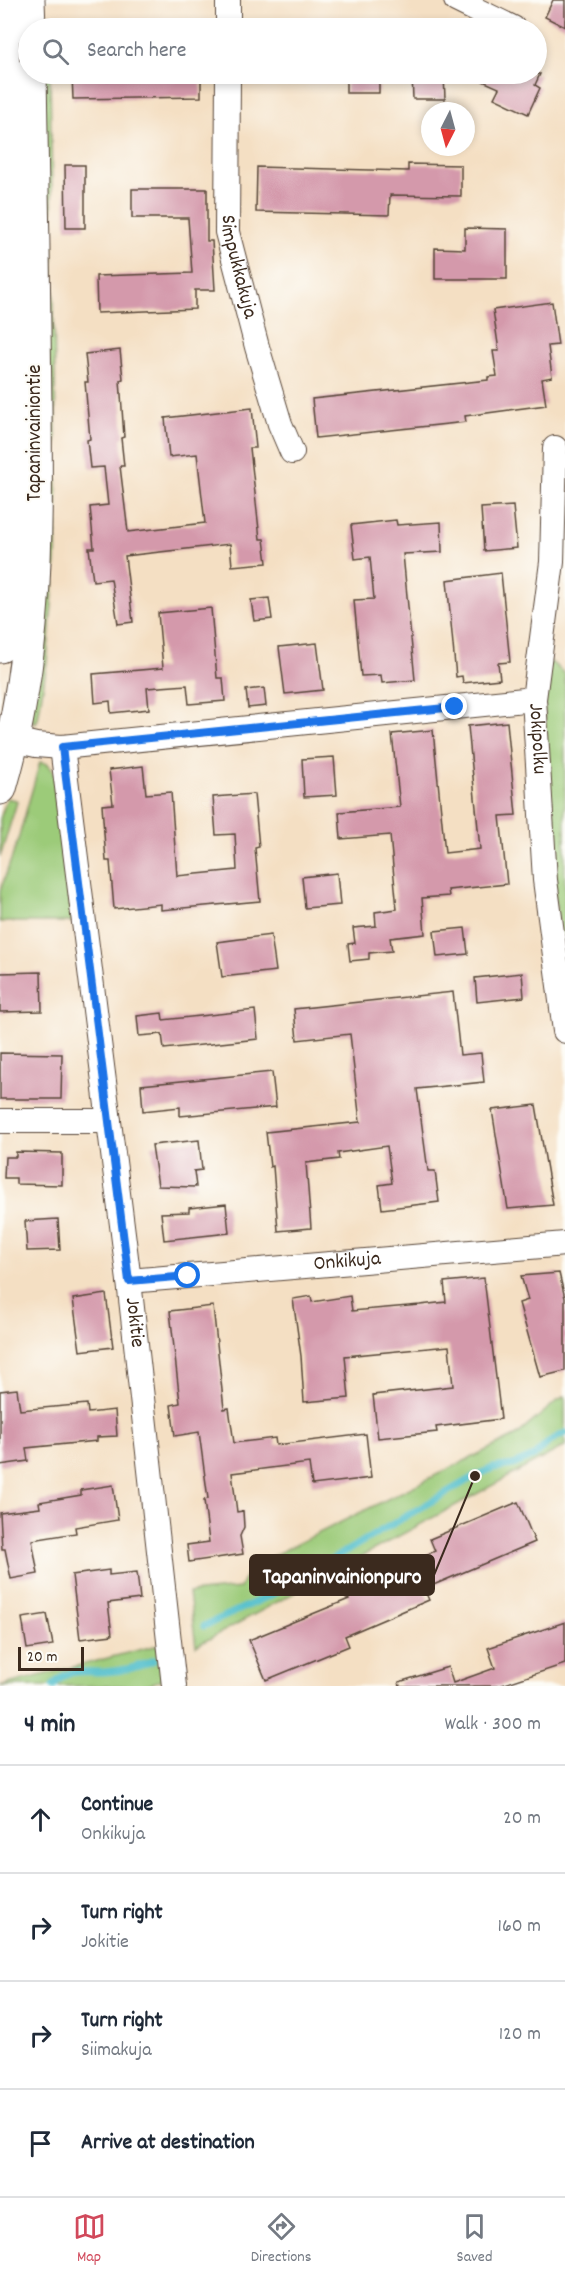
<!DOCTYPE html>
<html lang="en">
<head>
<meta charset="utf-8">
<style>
	:root { --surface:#fff; --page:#f2f2f3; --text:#1f2937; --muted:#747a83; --line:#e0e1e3; --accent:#d1495b }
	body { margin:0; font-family:Dekko,sans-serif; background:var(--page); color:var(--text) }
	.compass { position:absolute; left:421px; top:102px; width:54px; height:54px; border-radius:50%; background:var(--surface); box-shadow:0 3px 9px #0003; rotate:186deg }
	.scale { position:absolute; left:18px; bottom:15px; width:66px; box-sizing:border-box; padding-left:6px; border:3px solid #3b2a1e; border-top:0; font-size:16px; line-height:21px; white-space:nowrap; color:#3b2a1e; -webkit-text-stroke:4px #fdfcf7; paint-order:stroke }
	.stop { position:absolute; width:18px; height:18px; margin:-14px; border:4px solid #1a73e8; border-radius:50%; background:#fff }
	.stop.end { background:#1a73e8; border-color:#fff; box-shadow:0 2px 6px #0008 }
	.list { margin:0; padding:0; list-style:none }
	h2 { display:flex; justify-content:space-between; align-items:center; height:78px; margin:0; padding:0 24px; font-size:26px }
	h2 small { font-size:20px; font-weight:400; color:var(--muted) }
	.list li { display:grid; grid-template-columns:39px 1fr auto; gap:18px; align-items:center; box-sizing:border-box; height:108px; padding:0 24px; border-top:2px solid var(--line) }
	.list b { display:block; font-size:22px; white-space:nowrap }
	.list p { margin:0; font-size:20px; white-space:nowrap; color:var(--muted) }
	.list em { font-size:20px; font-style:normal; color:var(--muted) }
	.icon { flex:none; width:33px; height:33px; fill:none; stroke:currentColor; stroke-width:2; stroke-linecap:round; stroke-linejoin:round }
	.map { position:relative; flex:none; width:565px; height:1686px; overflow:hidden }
	.search { position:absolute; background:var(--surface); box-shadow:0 3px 9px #0003; left:18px; right:18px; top:18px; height:66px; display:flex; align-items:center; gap:15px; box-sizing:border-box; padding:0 21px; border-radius:33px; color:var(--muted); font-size:22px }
	.sheet { height:510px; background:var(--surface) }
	nav { display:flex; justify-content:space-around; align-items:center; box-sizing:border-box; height:84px; border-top:2px solid var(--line); background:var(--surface); font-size:16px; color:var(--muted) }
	nav a { display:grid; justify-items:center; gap:3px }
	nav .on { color:var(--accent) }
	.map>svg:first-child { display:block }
	.green { fill:#9ccb79; stroke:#6c7a4c; stroke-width:1.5 }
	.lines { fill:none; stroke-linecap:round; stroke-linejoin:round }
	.stream { stroke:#52bfcc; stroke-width:7 }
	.building { fill:#d499ab }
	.minor-casing { stroke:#574537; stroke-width:26 }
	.primary-casing { stroke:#574537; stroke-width:35 }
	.minor { stroke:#fff; stroke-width:24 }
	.primary { stroke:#fff; stroke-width:33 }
	.route { stroke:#1a73e8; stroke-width:8 }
	.labels { text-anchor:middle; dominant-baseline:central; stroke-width:4.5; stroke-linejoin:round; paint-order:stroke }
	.street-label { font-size:21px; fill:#3b2a1e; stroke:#fdfcf7 }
	.leader { fill:none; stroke:#3b2a1e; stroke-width:2 }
	.callout-dot { fill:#3b2a1e; stroke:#fdfcf7; stroke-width:2 }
	.callout { fill:#3b2a1e; stroke:#3b2a1e; stroke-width:2 }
	.callout-label { font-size:22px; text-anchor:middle; font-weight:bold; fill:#fff }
</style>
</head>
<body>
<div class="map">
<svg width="565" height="1686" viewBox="0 0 565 1686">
	<rect width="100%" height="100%" fill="#fdfcf7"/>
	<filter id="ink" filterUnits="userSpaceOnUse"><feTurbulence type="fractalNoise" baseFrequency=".0167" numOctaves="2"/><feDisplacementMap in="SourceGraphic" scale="12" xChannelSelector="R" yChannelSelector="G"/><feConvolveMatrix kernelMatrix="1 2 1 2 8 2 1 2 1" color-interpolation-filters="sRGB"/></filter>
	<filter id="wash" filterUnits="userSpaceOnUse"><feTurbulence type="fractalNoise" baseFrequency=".008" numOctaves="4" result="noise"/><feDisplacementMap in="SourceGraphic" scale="24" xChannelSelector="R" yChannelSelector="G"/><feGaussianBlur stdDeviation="1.35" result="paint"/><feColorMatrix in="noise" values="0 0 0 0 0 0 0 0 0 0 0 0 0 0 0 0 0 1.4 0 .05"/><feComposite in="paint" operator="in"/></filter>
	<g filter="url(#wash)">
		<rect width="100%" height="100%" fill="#f4dfc3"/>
		<g class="green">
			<path d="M 38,74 L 50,74 L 57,496 L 56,559 L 47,662 L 38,719 L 35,724 L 31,718 Z"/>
			<path d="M 550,661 L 565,674 L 565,972 L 554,892 L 543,679 Z"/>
			<path d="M 40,762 L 48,764 L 54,773 L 72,922 L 0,922 L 0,891 L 18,840 Z"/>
			<path d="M 7,798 L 16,800 L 17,802 L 0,857 L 0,819 Z"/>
			<path d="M 565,1396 L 565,1446 L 196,1646 L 189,1593 L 240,1588 L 250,1567 L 517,1435 L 558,1400 Z"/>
			<path d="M 158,1645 L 162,1680 L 143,1686 L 0,1686 Z"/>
		</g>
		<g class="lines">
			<g class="stream">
				<path d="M 204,1626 L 271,1595 L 475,1476 L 493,1468 L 513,1465 L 534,1456 L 550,1441 L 565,1433"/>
				<path d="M 53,1686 C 69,1666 83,1673 104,1672 C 122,1671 138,1668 154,1660"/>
			</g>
		</g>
		<g id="blocks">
			<g class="building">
				<path d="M 553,0 L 565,0 L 565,27 L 545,17 Z"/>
				<path d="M 72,74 L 201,74 L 201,97 L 73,99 Z"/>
				<rect x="346" y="74" width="33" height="19"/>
				<path d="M 412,74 L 444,74 L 445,99 L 413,99 Z"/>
				<path d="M 467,74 L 540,74 L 535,85 L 540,88 L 528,114 L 494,98 L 499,88 Z"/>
				<path d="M 408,164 L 461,165 L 461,196 L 390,195 L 389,215 L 256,212 L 257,167 L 408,171 Z"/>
				<path d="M 65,165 L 85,165 L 85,228 L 66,228 Z"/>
				<path d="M 132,189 L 207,189 L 207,241 L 212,241 L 215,290 L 195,290 L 195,309 L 97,313 L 96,276 L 192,273 L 188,218 L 132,218 Z"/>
				<path d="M 465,228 L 507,229 L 507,279 L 435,279 L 435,248 L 465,249 Z"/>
				<path d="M 552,302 L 558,345 L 548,346 L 552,377 L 542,379 L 546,405 L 465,416 L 466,422 L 316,438 L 312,399 L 488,380 L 488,377 L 497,376 L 493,351 L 499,351 L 493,310 Z"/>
				<path d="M 120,350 L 123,379 L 120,380 L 124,437 L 121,438 L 124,466 L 120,466 L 128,532 L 205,523 L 197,454 L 169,457 L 165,418 L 252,408 L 256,448 L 250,448 L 260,539 L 264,539 L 267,563 L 232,566 L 230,544 L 125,556 L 133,622 L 118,624 L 111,579 L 93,581 L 89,548 L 94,548 L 90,507 L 108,505 L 104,467 L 90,468 L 87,440 L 90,439 L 85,382 L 88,382 L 85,354 Z"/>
				<path d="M 513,506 L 517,548 L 484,551 L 481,508 Z"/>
				<path d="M 396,520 L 397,525 L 441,522 L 442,552 L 403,554 L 415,680 L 382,683 L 381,675 L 361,676 L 354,600 L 374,599 L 370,557 L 355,559 L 351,525 Z"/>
				<path d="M 501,573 L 510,662 L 498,663 L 500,679 L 463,683 L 462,676 L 456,677 L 447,580 Z"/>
				<path d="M 269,598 L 272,619 L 254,621 L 251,600 Z"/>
				<path d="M 211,608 L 217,678 L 223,678 L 225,701 L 189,704 L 187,685 L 147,688 L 149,709 L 111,713 L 110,701 L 95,703 L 93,674 L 163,668 L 158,613 Z"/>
				<path d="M 317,643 L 323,690 L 285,694 L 279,647 Z"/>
				<path d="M 264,688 L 266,706 L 248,708 L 246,690 Z"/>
				<path d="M 507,722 L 516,815 L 500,816 L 507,884 L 448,890 L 449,896 L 422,898 L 425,934 L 390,938 L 392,951 L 369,953 L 369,959 L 350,961 L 348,944 L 355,943 L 353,928 L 376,926 L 375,912 L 397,909 L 390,835 L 341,839 L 339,812 L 400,807 L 392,734 L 433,730 L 445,853 L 480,849 L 468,726 Z"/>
				<path d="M 334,757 L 337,795 L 304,797 L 302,759 Z"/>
				<path d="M 143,766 L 146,794 L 171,792 L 177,876 L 237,870 L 235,834 L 216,835 L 213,797 L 254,794 L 259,847 L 255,848 L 260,901 L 161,910 L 161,904 L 114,909 L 110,861 L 106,861 L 102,805 L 113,804 L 109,770 Z"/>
				<path d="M 337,873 L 340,905 L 305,908 L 302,877 Z"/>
				<path d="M 465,928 L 468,954 L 437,957 L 434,931 Z"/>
				<path d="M 271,935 L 276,971 L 222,977 L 217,942 Z"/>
				<path d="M 41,972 L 42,1011 L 0,1012 L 0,973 Z"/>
				<path d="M 522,973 L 524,997 L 477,1002 L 475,978 Z"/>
				<path d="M 453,992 L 460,1055 L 481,1053 L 484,1082 L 417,1089 L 428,1171 L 435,1171 L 439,1202 L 382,1209 L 379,1185 L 392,1183 L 387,1146 L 338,1153 L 339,1159 L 306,1163 L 311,1228 L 278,1231 L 273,1166 L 270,1167 L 266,1132 L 360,1122 L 350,1034 L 297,1040 L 294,1009 Z"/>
				<path d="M 255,1010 L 258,1039 L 164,1049 L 162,1034 L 139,1036 L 137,1016 L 162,1013 L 163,1020 Z"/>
				<path d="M 0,1053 L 62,1054 L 61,1099 L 0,1099 Z"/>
				<path d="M 272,1072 L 276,1107 L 180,1116 L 180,1107 L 143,1111 L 141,1085 Z"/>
				<path d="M 536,1105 L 553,1205 L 508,1209 L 492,1110 Z"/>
				<path d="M 199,1140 L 202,1170 L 194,1171 L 196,1187 L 158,1186 L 152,1145 Z"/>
				<path d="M 16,1152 L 62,1153 L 62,1185 L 16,1184 L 16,1178 L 4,1178 L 5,1157 L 16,1157 Z"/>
				<path d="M 226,1204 L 229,1233 L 164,1240 L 161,1213 L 189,1212 L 189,1208 Z"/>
				<path d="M 58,1219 L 60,1250 L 27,1251 L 25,1221 Z"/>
				<path d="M 559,1273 L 565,1298 L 565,1371 L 540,1377 L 519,1303 L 528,1300 L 521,1276 Z"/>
				<path d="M 484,1278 L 501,1419 L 436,1427 L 437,1432 L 378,1438 L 373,1395 L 453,1386 L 449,1346 L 345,1356 L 349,1398 L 304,1402 L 301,1356 L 293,1299 L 311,1296 L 312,1302 L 350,1296 L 352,1311 L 420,1305 L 446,1302 L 444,1282 Z"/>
				<path d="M 106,1294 L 113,1347 L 80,1351 L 73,1299 Z"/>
				<path d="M 213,1306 L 224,1409 L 229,1408 L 234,1443 L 275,1438 L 276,1445 L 366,1434 L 371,1478 L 312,1485 L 309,1463 L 232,1473 L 237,1512 L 243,1511 L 244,1527 L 240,1536 L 243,1554 L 189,1562 L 187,1545 L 209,1542 L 204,1500 L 208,1499 L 199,1432 L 175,1436 L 171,1405 L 180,1403 L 170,1311 Z"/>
				<path d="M 17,1389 L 20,1410 L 87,1404 L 88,1413 L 115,1410 L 117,1436 L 97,1437 L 97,1441 L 26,1448 L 28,1461 L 0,1465 L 0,1391 Z"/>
				<path d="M 113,1485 L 118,1520 L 75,1527 L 76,1533 L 32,1540 L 38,1574 L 11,1579 L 5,1549 L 2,1549 L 0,1513 L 40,1508 L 39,1502 L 81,1495 L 81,1490 Z"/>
				<path d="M 518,1502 L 535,1542 L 424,1589 L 429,1600 L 345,1636 L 349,1646 L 266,1680 L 249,1640 L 349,1599 L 345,1589 L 435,1551 L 430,1539 Z"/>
				<path d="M 109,1570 L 109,1575 L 137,1572 L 140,1599 L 108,1603 L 112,1635 L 80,1639 L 72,1575 Z"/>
				<path d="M 47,1614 L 53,1645 L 27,1649 L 22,1618 Z"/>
				<path d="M 565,1622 L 565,1664 L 499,1686 L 400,1686 L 399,1682 L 448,1667 L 453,1683 L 495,1668 L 488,1648 Z"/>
			</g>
		</g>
	</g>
	<g filter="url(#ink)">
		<use href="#blocks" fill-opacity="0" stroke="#574537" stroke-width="1.5"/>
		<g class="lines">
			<g class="minor-casing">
				<g id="minor">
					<path d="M 456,0 L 513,28"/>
					<path d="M 228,28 L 228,0"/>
					<path id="s1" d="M 228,74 L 227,232 L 257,347 L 280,424 L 292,452"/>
					<path id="s2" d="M 555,448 L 552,562 L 534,699 L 545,880 L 565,1031"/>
					<path d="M 0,737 L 36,745 L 62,747 L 534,699"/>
					<path id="s3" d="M 62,747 L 129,1281 L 174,1686"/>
					<path d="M 0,1121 L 109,1121"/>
					<path id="s4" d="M 129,1281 L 565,1244"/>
				</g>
			</g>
			<g class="primary-casing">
				<g id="primary">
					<path d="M 28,0 L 29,28"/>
					<path d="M 0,646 L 10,550 L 2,0"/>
					<path d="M 0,788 C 38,659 36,538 35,405 C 34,295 32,184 30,74"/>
				</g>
			</g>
			<use href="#minor" class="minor"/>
			<use href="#primary" class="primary"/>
		</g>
	</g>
	<g class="lines" filter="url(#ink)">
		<path class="route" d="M 188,1276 L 129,1281 L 62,747 L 455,707"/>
	</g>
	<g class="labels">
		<g class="street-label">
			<text stroke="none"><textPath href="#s1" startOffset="194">Simpukkakuja</textPath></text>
			<text transform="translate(36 433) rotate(-90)">Tapaninvainiontie</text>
			<text stroke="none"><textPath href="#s2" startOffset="292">Jokipolku</textPath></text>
			<text stroke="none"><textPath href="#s4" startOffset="219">Onkikuja</textPath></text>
			<text stroke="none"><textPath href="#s3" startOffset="580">Jokitie</textPath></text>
		</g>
	</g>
	<path class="leader" d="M475 1476L434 1575"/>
	<circle class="callout-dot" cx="475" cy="1476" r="6"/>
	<rect class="callout" x="250" y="1555" width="184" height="40" rx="6"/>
	<g class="callout-label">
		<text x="342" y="1583">Tapaninvainionpuro</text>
	</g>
</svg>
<svg class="compass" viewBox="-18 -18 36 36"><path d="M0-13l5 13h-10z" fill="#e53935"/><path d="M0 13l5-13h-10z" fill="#747a83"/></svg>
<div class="scale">20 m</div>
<div class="stop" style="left:188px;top:1276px"></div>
<div class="stop end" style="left:455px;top:707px"></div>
<div class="search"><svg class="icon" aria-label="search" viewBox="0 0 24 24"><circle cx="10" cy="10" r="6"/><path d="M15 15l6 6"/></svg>Search here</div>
</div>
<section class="sheet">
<h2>4 min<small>Walk · 300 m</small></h2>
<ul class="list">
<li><svg class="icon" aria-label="ahead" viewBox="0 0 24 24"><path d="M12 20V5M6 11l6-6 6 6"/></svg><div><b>Continue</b><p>Onkikuja</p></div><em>20 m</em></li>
<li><svg class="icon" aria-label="right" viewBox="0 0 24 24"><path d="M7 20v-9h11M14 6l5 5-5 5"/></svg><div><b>Turn right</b><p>Jokitie</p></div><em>160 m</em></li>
<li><svg class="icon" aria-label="right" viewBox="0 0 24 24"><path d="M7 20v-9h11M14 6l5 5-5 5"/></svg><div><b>Turn right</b><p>Siimakuja</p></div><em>120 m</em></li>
<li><svg class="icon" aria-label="arrive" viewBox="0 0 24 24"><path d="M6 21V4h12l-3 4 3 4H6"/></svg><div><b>Arrive at destination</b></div></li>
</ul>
</section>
<nav>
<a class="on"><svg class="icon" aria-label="map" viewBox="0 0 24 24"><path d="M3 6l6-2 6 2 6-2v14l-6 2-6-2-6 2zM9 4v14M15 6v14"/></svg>Map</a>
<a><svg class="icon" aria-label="directions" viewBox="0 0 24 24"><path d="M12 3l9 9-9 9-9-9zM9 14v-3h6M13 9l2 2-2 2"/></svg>Directions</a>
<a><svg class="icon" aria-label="saved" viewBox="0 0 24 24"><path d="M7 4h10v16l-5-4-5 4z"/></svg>Saved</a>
</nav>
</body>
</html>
